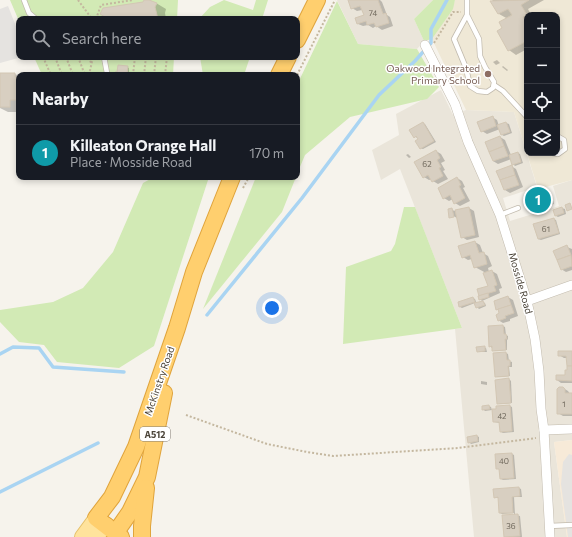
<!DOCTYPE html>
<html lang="en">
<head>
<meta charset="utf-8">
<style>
	:root { --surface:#171b24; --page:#242831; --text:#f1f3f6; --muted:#9ea1a6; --line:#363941; --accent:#d93025 }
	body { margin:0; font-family:Commissioner,sans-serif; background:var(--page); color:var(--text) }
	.controls { position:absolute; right:12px; top:12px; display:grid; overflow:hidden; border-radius:8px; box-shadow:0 2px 6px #0003 }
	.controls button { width:36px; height:36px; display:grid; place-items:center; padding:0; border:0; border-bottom:1px solid var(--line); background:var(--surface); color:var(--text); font:20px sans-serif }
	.you { position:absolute; left:272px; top:308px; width:14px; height:14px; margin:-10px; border:3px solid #fff; border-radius:50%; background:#1a73e8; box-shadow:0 0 0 6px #1a73e833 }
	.badge { display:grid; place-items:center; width:26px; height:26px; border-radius:50%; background:var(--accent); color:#fff; font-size:13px; font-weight:700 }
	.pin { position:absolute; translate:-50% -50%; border:2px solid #fff; box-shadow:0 1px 4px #0006 }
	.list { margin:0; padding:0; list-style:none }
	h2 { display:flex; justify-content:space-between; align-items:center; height:52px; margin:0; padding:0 16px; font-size:17px }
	h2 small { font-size:13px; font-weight:400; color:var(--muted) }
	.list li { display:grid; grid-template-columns:26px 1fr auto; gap:12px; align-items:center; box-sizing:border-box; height:56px; padding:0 16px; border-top:1px solid var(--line) }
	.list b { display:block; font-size:15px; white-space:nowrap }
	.list p { margin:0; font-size:13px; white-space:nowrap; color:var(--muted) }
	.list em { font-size:13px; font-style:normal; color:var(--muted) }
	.icon { flex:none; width:22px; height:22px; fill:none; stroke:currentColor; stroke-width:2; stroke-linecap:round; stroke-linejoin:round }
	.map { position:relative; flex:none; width:572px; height:537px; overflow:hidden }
	.search { position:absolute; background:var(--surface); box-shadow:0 2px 6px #0003; left:16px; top:16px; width:284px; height:44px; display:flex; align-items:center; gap:10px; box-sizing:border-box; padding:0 14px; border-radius:8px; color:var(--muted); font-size:15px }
	.panel { position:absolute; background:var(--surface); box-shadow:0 2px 6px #0003; left:16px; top:72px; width:284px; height:108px; border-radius:8px }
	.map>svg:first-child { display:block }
	.residential { fill:#eae5da }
	.commercial { fill:#f7ead8 }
	.education { fill:#efe8d6; fill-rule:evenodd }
	.green { fill:#d2eab5 }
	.parking { fill:#e5e3e0 }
	.shadow { fill:#0003 }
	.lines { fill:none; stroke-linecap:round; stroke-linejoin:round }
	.stream { stroke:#a9d4f2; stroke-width:3.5 }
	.building { fill:#d8cfc1; stroke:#d3c7b4 }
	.lane-casing { stroke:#c2bbae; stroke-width:6 }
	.street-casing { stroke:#c2bbae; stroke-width:10 }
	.primary-casing { stroke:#e6c16a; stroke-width:16 }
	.highway-casing { stroke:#e0a43c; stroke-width:18 }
	.path { stroke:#c4b79f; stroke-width:2; stroke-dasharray:2 2; stroke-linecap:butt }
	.lane { stroke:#fff; stroke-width:4.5 }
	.street { stroke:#fff; stroke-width:9 }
	.primary { stroke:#ffe39c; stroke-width:14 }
	.highway { stroke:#ffcf6e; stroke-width:16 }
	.education-dot { fill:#8d6e63; stroke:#fff; stroke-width:1.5 }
	.labels { text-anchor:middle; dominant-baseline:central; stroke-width:3; stroke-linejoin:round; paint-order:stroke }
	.number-label { font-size:8px; fill:#6e675b }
	.shield { fill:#fff; stroke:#817c74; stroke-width:1 }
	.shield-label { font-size:9px; font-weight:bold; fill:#4b4439 }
	.education-label { font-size:10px; fill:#785e54; stroke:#fff; text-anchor:end }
	.street-label { font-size:10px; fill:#4b4439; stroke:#fff }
</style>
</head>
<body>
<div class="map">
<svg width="572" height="537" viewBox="0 0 572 537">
	<rect width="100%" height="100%" fill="#f6f3ec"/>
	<g class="residential">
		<path d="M 337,0 L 433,0 L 414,19 L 424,41 L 417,49 L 358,44 Z"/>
		<path d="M 441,90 L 453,115 L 466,110 L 514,112 L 537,187 L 503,198 L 510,221 L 559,206 L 553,186 L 572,180 L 572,440 L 554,442 L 567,537 L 474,537 L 455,329 L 462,328 L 400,169 L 381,180 L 372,150 L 399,135 L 396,114 Z"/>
	</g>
	<path class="commercial" d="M 572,440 L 572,537 L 567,537 L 554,442 Z"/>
	<path class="education" d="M 455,0 L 572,0 L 572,180 L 538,189 L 514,112 L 466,110 L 432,39 L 452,9 ZM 527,15 L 557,15 L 557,153 L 527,153 Z"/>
	<g class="green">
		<path d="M 10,0 L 178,0 L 177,19 L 19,19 L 19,21 Z"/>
		<path d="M 224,0 L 253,10 L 256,0 L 268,0 L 262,19 L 199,19 L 210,7 Z"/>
		<path d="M 433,0 L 455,0 L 453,9 L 432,39 L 424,41 L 414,19 Z"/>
		<path d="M 337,1 L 358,44 L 417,49 L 439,87 L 427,99 L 350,117 L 305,155 L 297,174 L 297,85 Z"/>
		<path d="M 34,57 L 174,57 L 173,75 L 42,75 Z"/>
		<path d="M 200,57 L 250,57 L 244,75 L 203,75 Z"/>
		<path d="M 154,177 L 209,177 L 154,346 L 119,368 L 57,362 L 44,345 L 19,342 L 0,322 L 0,310 L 53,302 L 83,288 L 113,252 L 143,183 Z"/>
		<path d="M 256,177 L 296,177 L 282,212 L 203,309 Z"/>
		<path d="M 404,207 L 415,207 L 462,328 L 343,344 L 346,267 L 391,251 L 395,244 Z"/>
	</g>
	<g class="parking">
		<path d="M 8,6 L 19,34 L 19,57 L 22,57 L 0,63 L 0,9 Z"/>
		<path d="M 569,454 L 572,455 L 572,537 L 568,537 L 561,484 L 563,462 Z"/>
	</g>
	<g class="shadow">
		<path d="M 145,0 L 156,3 L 166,9 L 165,13 L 166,19 L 106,19 L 144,3 Z"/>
		<path d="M 349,0 L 380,0 L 382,2 L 387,15 L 390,17 L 393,26 L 382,30 L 376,26 L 373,28 L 368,25 L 363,26 L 358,24 L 365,16 L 362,10 L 357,11 L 352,8 Z"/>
		<path d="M 493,0 L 544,0 L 528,9 L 531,15 L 527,15 L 527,49 L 516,55 L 509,50 L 504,28 L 508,19 L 499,14 L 492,1 Z"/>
		<path d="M 497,60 L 500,63 L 496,65 L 493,62 Z"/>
		<path d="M 503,66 L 508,70 L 507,71 L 502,67 Z"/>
		<path d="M 127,67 L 129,68 L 129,75 L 118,75 Z"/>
		<path d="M 0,74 L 15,74 L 19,76 L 19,112 L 8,112 L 0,108 Z"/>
		<path d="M 492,117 L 497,120 L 499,126 L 506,123 L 509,124 L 512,133 L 504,136 L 502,135 L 500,129 L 487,134 L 482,131 Z"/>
		<path d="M 423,123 L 425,124 L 436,142 L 423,149 L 420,148 L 418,138 L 415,137 Z"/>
		<path d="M 500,137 L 505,140 L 511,155 L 518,153 L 520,154 L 523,163 L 515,166 L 513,164 L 511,159 L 498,164 L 493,161 Z"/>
		<path d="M 436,151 L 441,154 L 445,161 L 441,163 L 445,170 L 443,171 L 448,179 L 438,184 L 433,181 L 432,179 L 429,180 L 424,177 Z"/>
		<path d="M 408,154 L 411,157 L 409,158 L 406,155 Z"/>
		<path d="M 511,166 L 516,169 L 523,187 L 510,193 L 505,190 Z"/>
		<path d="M 457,178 L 462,181 L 465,187 L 463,188 L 470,201 L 460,206 L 455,203 L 453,199 L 449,201 L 444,198 Z"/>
		<path d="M 549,192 L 551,193 L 554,204 L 531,211 L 528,210 L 526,206 Z"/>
		<path d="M 469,208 L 474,211 L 479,237 L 467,240 L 462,237 L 457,218 L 450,214 L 452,209 L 454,211 Z"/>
		<path d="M 562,208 L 565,209 L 566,214 L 558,217 L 556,216 Z"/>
		<path d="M 554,219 L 556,220 L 560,234 L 541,240 L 538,239 Z"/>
		<path d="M 475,242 L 480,245 L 483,253 L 488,256 L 492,266 L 488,268 L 489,272 L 492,271 L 497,274 L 502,288 L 499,289 L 500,293 L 482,301 L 480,299 L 489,286 L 486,273 L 475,267 L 472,259 L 468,260 L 463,257 Z"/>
		<path d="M 567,247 L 572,249 L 572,270 L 566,272 L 561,269 Z"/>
		<path d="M 508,297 L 513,300 L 518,316 L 510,319 L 510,321 L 503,323 L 498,320 Z"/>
		<path d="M 473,298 L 475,299 L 477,304 L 483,302 L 485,303 L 486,306 L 479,309 L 477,307 L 475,303 L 462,308 L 460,307 L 459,303 Z"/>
		<path d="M 503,326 L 505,327 L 506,335 L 508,336 L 508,339 L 507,340 L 507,350 L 495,351 L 490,346 L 489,327 Z"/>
		<path d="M 484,347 L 486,348 L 487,352 L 480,352 L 478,351 Z"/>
		<path d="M 572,352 L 572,383 L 561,383 L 557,380 L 566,376 L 568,371 L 567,358 L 564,358 L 559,355 Z"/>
		<path d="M 506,353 L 508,354 L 509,361 L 512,362 L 512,367 L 509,367 L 510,376 L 498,377 L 496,376 L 494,354 Z"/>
		<path d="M 509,379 L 511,381 L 512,403 L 500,404 L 498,403 Z"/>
		<path d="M 481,381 L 487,382 L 487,385 L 481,384 Z"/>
		<path d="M 563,388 L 568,391 L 570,394 L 572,394 L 572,416 L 563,416 L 558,413 Z"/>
		<path d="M 489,406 L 491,407 L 492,410 L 485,411 L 483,409 Z"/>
		<path d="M 510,406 L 512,407 L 514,432 L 503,433 L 501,432 L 500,423 L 494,422 Z"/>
		<path d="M 477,436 L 479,437 L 479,442 L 471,444 L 469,442 Z"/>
		<path d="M 512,454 L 514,455 L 516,479 L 503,480 L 501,479 L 500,469 L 497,468 Z"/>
		<path d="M 519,488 L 521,489 L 522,497 L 514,497 L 515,515 L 520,516 L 522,537 L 504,537 L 503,516 L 514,515 L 514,513 L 502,514 L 500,513 L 499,498 L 494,497 L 494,490 Z"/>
	</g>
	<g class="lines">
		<g class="stream">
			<path d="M 207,315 L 302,198 L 379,95 L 415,61 L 431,43 L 431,29 L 447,0"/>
			<path d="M 0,354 L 13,347 L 39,348 L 53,367 L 124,372"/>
			<path d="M 0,492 L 98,443"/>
		</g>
	</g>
	<g class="building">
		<path d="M 144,0 L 149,0 L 157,3 L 155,7 L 158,19 L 105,19 L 105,17 L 100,14 L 103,8 L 143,2 Z"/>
		<path d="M 348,0 L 378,0 L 383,14 L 386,13 L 389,23 L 376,27 L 374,23 L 367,25 L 366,21 L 357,24 L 355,18 L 364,15 L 360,6 L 351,9 Z"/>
		<path d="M 529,0 L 521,5 L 527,15 L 523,17 L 527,24 L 527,41 L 508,51 L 497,31 L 502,28 L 499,22 L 512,15 L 508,9 L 498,14 L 490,1 Z"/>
		<path d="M 118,65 L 128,66 L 127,75 L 115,75 L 115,72 L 117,72 Z"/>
		<path d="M 0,73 L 15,73 L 15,77 L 19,77 L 19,100 L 10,100 L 10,107 L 0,107 Z"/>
		<path d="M 493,116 L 496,126 L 481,132 L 477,122 Z"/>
		<path d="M 423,122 L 434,141 L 420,149 L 415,141 L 418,139 L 416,136 L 414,138 L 409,130 Z"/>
		<path d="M 506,122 L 510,132 L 501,135 L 497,125 Z"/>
		<path d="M 500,136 L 504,146 L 489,152 L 485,142 Z"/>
		<path d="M 504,146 L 508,156 L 493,161 L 489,152 Z"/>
		<path d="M 436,150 L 440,158 L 437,160 L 441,167 L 439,168 L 443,176 L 432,182 L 428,175 L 423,178 L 414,162 Z"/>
		<path d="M 518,152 L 521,162 L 512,165 L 509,155 Z"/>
		<path d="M 512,165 L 515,175 L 500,180 L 496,171 Z"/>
		<path d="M 515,175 L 519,185 L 504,190 L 500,180 Z"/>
		<path d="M 457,177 L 461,185 L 459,186 L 465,198 L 454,204 L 450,195 L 443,199 L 438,188 Z"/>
		<path d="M 549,191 L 552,203 L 528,210 L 526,206 L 525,206 L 524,198 Z"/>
		<path d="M 570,203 L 572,209 L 567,211 L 565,205 Z"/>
		<path d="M 469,207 L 475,235 L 461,238 L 455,210 Z"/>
		<path d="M 562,207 L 564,213 L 555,216 L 553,210 Z"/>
		<path d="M 452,208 L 454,217 L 449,218 L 448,209 Z"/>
		<path d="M 554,218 L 559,233 L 538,239 L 533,224 Z"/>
		<path d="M 475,241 L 479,253 L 484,252 L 487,264 L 474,268 L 470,255 L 462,258 L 458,246 Z"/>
		<path d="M 567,245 L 571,255 L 557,260 L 553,251 Z"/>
		<path d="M 571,255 L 572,266 L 561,270 L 557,260 Z"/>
		<path d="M 492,270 L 497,285 L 494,286 L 496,291 L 479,296 L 477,289 L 488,286 L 483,273 Z"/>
		<path d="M 488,293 L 489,297 L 479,300 L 478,296 Z"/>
		<path d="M 508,296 L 511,305 L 496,310 L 494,301 Z"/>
		<path d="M 473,297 L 475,302 L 459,307 L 458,302 Z"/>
		<path d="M 483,301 L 485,305 L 476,308 L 474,303 Z"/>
		<path d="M 511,305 L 514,313 L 505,316 L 506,318 L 498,321 L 496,315 L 499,313 L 498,309 Z"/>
		<path d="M 503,325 L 504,334 L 506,334 L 507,339 L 505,339 L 506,350 L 492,351 L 492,346 L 489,347 L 488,326 Z"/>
		<path d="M 485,346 L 485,351 L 477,352 L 476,347 Z"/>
		<path d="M 558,351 L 572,351 L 572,366 L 567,366 L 566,356 L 558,356 Z"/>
		<path d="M 506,352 L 507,360 L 510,360 L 510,366 L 508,366 L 509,376 L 495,377 L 493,353 Z"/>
		<path d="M 567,366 L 572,366 L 572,381 L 556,380 L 556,375 L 565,375 L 565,370 L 567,370 Z"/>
		<path d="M 509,378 L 511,403 L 497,404 L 495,380 Z"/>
		<path d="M 559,387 L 563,387 L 565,389 L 565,393 L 572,393 L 572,414 L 557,414 L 557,389 Z"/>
		<path d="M 489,405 L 490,409 L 482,410 L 482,406 Z"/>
		<path d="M 510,405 L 512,431 L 500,432 L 499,422 L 493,422 L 492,409 L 496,409 L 496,406 Z"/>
		<path d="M 477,435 L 478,441 L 468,443 L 467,437 Z"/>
		<path d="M 512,453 L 514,478 L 500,479 L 499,469 L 496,469 L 495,454 Z"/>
		<path d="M 519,487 L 520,496 L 512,497 L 513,513 L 499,513 L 498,497 L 494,498 L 493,489 Z"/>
		<path d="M 518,514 L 520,536 L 504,537 L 502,515 Z"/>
	</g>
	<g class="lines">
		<g class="lane-casing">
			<g id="lane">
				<path d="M 24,0 L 29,13 L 36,19"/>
				<path d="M 467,15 L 479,39 L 480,56 L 485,67 L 494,82 L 493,88 L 487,92 L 478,91 L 470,86 L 466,68 L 454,39 L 467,15 L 467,0"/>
				<path d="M 104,57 L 107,73"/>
				<path d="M 494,85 L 503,91 L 527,117"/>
				<path d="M 552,153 L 558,154 L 565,149 L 564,140 L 557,136"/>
				<path d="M 500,215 L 518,208"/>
				<path d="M 549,526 L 572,525"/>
			</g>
		</g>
		<g class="street-casing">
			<g id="street">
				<path d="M 425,45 L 455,104 L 468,142 L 500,215 L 527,301 L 535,339 L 539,371 L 541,409 L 544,430 L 550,537"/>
				<path d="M 527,301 L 572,285"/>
				<path d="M 544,430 L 572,429"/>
			</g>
		</g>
		<g class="primary-casing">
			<g id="primary">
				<path d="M 82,537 L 96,518"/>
				<path d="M 96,537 L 107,525"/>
			</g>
		</g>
		<g class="highway-casing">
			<g id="highway">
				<path d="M 297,40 L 317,0"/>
				<path d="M 279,75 L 288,57"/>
				<path d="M 116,532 L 130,512 L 147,477 L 164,393"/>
				<path d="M 121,537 L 96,518 L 112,497 L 136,447 L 177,328 L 194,272 L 232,177"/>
				<path d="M 142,537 L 142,526 L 146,488"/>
			</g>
		</g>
		<g class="path">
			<path d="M 78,0 L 92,19"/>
			<path d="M 96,19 L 101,5 L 133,0"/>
			<path d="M 434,43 L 453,12 L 461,12"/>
			<path d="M 43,57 L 51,75"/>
			<path d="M 55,57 L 62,75"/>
			<path d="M 66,57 L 73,75"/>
			<path d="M 78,57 L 85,75"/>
			<path d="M 89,57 L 91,63"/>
			<path d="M 112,58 L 125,57"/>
			<path d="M 89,75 L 93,57"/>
			<path d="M 133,75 L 135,57"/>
			<path d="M 144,75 L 146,57"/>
			<path d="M 154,75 L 156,57"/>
			<path d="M 165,75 L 167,57"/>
			<path d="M 297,75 L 335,0"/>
			<path d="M 243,188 L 249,177"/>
			<path d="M 186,415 L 267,444 L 307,452 L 333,456 L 458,448 L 536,438"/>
		</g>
		<use href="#lane" class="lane"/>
		<use href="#street" class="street"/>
		<use href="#primary" class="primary"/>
		<use href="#highway" class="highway"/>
	</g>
	<circle class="education-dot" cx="488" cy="74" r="4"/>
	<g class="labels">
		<g class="number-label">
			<text x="373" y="13">74</text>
			<text x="427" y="164">62</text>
			<text x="546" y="229">61</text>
			<text x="564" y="404">1</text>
			<text x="502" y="416">42</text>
			<text x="504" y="461">40</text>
			<text x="511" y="526">36</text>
		</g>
		<rect class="shield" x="140" y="427" width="30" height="14" rx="3"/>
		<g class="shield-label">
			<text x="155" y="434">A512</text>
		</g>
		<g class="education-label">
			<text x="480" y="68">Oakwood Integrated<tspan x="480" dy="12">Primary School</tspan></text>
		</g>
		<g class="street-label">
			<text transform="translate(521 283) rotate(74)">Mosside Road</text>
			<text transform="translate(159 381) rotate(-71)">McKinstry Road</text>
		</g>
	</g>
</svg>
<div class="controls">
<button>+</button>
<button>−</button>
<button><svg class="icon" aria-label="locate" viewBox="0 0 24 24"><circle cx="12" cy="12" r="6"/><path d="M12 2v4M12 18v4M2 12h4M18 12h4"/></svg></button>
<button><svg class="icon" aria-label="layers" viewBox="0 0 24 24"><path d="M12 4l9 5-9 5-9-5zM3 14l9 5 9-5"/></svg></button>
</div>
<div class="you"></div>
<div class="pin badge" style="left:538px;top:200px;background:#0f9aa8">1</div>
<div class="search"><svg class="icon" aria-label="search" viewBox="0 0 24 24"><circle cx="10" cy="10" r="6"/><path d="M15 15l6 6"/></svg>Search here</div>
<section class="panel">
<h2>Nearby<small></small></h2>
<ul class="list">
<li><span class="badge" style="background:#0f9aa8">1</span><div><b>Killeaton Orange Hall</b><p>Place · Mosside Road</p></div><em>170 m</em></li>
</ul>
</section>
</div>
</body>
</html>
